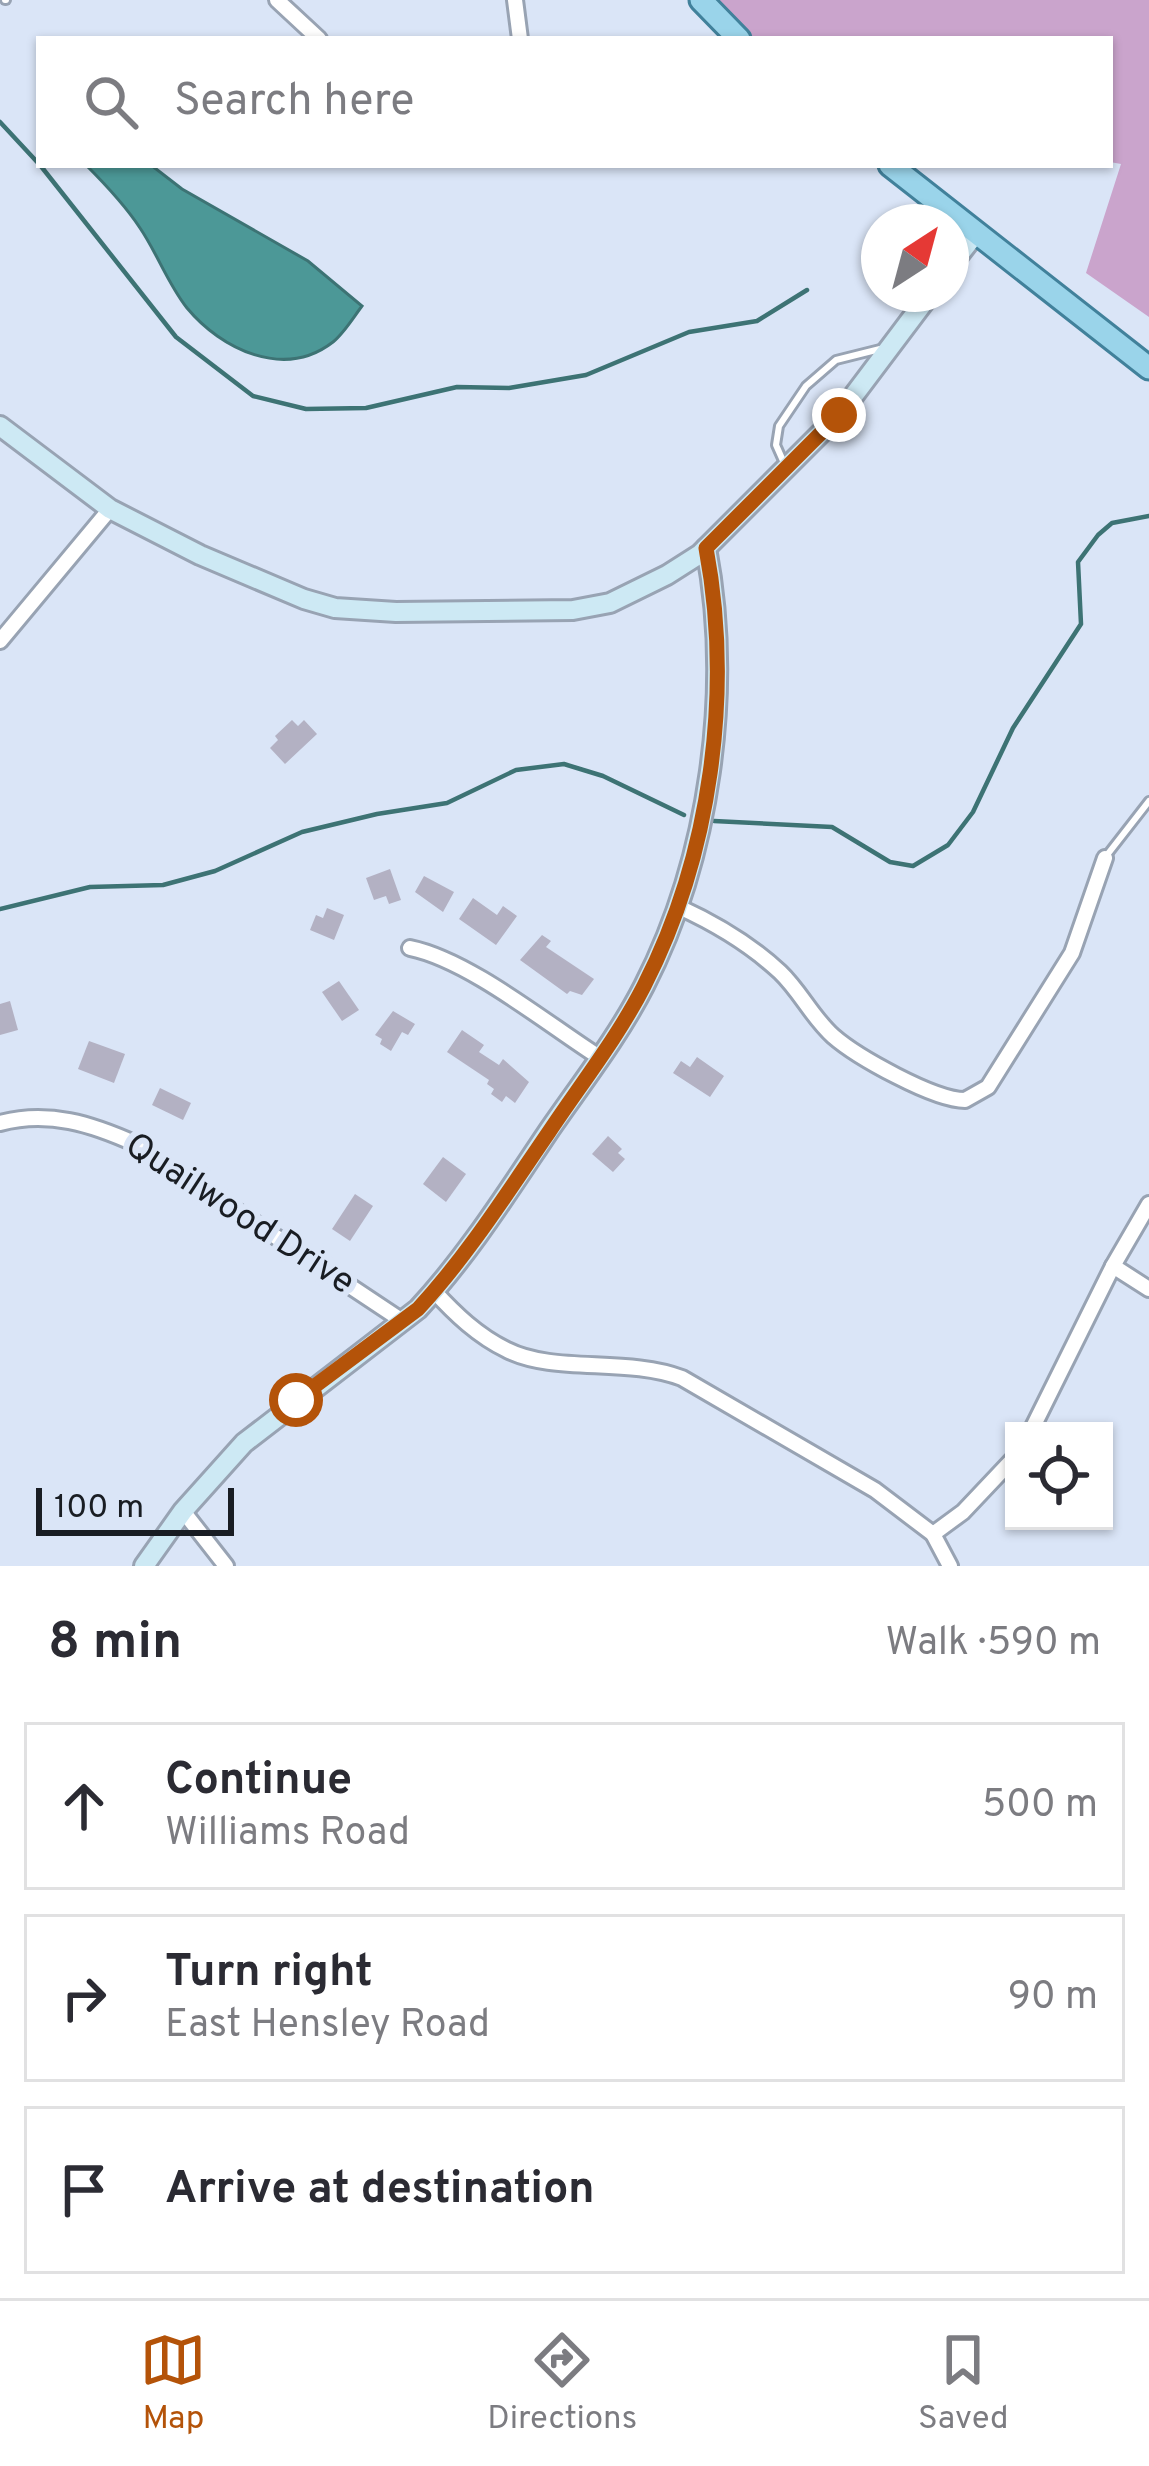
<!DOCTYPE html>
<html lang="en">
<head>
<meta charset="utf-8">
<style>
	:root { --surface:#fff; --page:#f7f7f7; --text:#2b2b33; --muted:#7c7c81; --line:#e1e1e2; --accent:#b45309 }
	body { margin:0; font-family:Overpass,sans-serif; background:var(--page); color:var(--text) }
	.controls { position:absolute; right:36px; bottom:36px; display:grid; overflow:hidden; border-radius:0px; box-shadow:0 3px 9px #0004 }
	.controls button { width:108px; height:108px; display:grid; place-items:center; padding:0; border:0; border-bottom:3px solid var(--line); background:var(--surface); color:var(--text); font:60px sans-serif }
	.compass { position:absolute; left:861px; top:204px; width:108px; height:108px; border-radius:50%; background:var(--surface); box-shadow:0 3px 9px #0004; rotate:36deg }
	.scale { position:absolute; left:36px; bottom:30px; width:198px; box-sizing:border-box; padding-left:12px; border:6px solid #191d23; border-top:0; font-size:33px; line-height:42px; white-space:nowrap; color:#191d23; -webkit-text-stroke:9px #dae5f7; paint-order:stroke }
	.stop { position:absolute; width:36px; height:36px; margin:-27px; border:9px solid #b45309; border-radius:50%; background:#fff }
	.stop.end { background:#b45309; border-color:#fff; box-shadow:0 3px 12px #0008 }
	.list { margin:0; padding:0; list-style:none }
	h2 { display:flex; justify-content:space-between; align-items:center; height:156px; margin:0; padding:0 48px; font-size:51px }
	h2 small { font-size:39px; font-weight:400; color:var(--muted) }
	.list li { display:grid; grid-template-columns:78px 1fr auto; gap:36px; align-items:center; box-sizing:border-box; height:168px; margin:0 24px 24px; padding:0 24px; border:3px solid var(--line); border-radius:0px }
	.list b { display:block; font-size:45px; white-space:nowrap }
	.list p { margin:0; font-size:39px; white-space:nowrap; color:var(--muted) }
	.list em { font-size:39px; font-style:normal; color:var(--muted) }
	.icon { flex:none; width:66px; height:66px; fill:none; stroke:currentColor; stroke-width:2; stroke-linecap:round; stroke-linejoin:round }
	.map { position:relative; flex:none; width:1149px; height:1566px; overflow:hidden }
	.search { position:absolute; background:var(--surface); box-shadow:0 3px 9px #0004; left:36px; right:36px; top:36px; height:132px; display:flex; align-items:center; gap:30px; box-sizing:border-box; padding:0 42px; border-radius:0px; color:var(--muted); font-size:45px }
	.sheet { height:732px; background:var(--surface) }
	nav { display:flex; justify-content:space-around; align-items:center; box-sizing:border-box; height:168px; border-top:3px solid var(--line); background:var(--surface); font-size:33px; color:var(--muted) }
	nav a { display:grid; justify-items:center; gap:6px }
	nav .on { color:var(--accent) }
	.map>svg:first-child { display:block }
	.green { fill:#caa4cc }
	.water { fill:#4c9897; stroke:#3d7374; stroke-width:3 }
	.lines { fill:none; stroke-linecap:round; stroke-linejoin:round }
	.stream { stroke:#3d7374; stroke-width:4.5 }
	.building { fill:#b3b1c3 }
	.lane-casing { stroke:#98a3b3; stroke-width:12 }
	.street-casing { stroke:#98a3b3; stroke-width:20 }
	.secondary-casing { stroke:#98a3b3; stroke-width:24 }
	.primary-casing { stroke:#41819b; stroke-width:27 }
	.lane { stroke:#fff; stroke-width:6 }
	.street { stroke:#fff; stroke-width:14 }
	.secondary { stroke:#cde9f4; stroke-width:18 }
	.primary { stroke:#9ad4ea; stroke-width:21 }
	.route { stroke:#b45309; stroke-width:15 }
	.labels { text-anchor:middle; dominant-baseline:central; stroke-width:12; stroke-linejoin:round; paint-order:stroke }
	.street-label { font-size:36px; fill:#191d23; stroke:#dae5f7 }
</style>
</head>
<body>
<div class="map">
<svg width="1149" height="1566" viewBox="0 0 1149 1566">
	<rect width="100%" height="100%" fill="#dae5f7"/>
	<path class="green" d="M 715,0 L 1149,0 L 1149,317 L 1086,273 L 1121,164 L 1110,162 L 1110,39 L 753,39 Z"/>
	<path class="water" d="M 86,165 L 151,165 L 182,189 L 308,261 L 362,306 C 353,318 344,333 333,342 C 284,380 221,349 187,308 C 168,284 157,253 140,228 C 125,205 106,185 86,165 Z"/>
	<g class="lines">
		<g class="stream">
			<path d="M 0,122 L 39,164"/>
			<path d="M 40,165 L 176,337 L 253,396 L 306,409 L 366,408 L 457,387 L 509,388 L 586,375 L 689,332 L 757,321 L 807,290"/>
			<path d="M 714,821 L 832,827 L 890,862 L 913,866 L 948,845 L 973,812 L 1013,728 L 1081,624 L 1078,562 L 1098,535 L 1112,523 L 1149,516"/>
			<path d="M 0,909 L 90,887 L 163,885 L 215,871 L 302,832 L 377,814 L 447,803 L 516,770 L 564,764 L 603,776 L 684,815"/>
		</g>
	</g>
	<g class="building">
		<path d="M 292,720 L 298,726 L 304,720 L 317,734 L 285,764 L 270,748 L 278,740 L 275,736 Z"/>
		<path d="M 390,869 L 401,900 L 389,904 L 386,896 L 374,900 L 366,878 Z"/>
		<path d="M 424,876 L 454,892 L 443,912 L 415,892 Z"/>
		<path d="M 473,898 L 497,915 L 503,906 L 517,916 L 496,945 L 459,919 Z"/>
		<path d="M 327,908 L 344,915 L 334,940 L 310,930 L 316,915 L 323,918 Z"/>
		<path d="M 542,935 L 551,941 L 546,947 L 594,979 L 582,995 L 570,991 L 567,994 L 520,960 Z"/>
		<path d="M 339,981 L 359,1010 L 342,1021 L 322,992 Z"/>
		<path d="M 10,1001 L 18,1030 L 0,1035 L 0,1004 Z"/>
		<path d="M 393,1011 L 415,1024 L 408,1035 L 402,1032 L 391,1051 L 380,1044 L 382,1039 L 375,1035 Z"/>
		<path d="M 462,1030 L 484,1045 L 479,1052 L 499,1065 L 503,1059 L 529,1082 L 515,1103 L 506,1096 L 502,1102 L 491,1094 L 494,1089 L 487,1084 L 489,1080 L 447,1052 Z"/>
		<path d="M 89,1041 L 125,1054 L 114,1083 L 78,1069 Z"/>
		<path d="M 697,1057 L 724,1076 L 710,1097 L 673,1073 L 681,1061 L 690,1067 Z"/>
		<path d="M 160,1088 L 191,1103 L 183,1120 L 152,1105 Z"/>
		<path d="M 608,1136 L 622,1149 L 618,1153 L 625,1159 L 613,1172 L 592,1154 Z"/>
		<path d="M 443,1157 L 466,1174 L 446,1202 L 423,1184 Z"/>
		<path d="M 355,1194 L 373,1206 L 350,1241 L 332,1229 Z"/>
	</g>
	<g class="lines">
		<g class="lane-casing">
			<g id="lane">
				<path d="M 5,0 L 6,0"/>
				<path d="M 784,463 L 776,445 L 779,426 L 806,386 L 836,360 L 880,349"/>
				<path d="M 1107,855 L 1149,801"/>
			</g>
		</g>
		<g class="street-casing">
			<g id="street">
				<path d="M 277,0 L 319,39"/>
				<path d="M 515,0 L 520,39"/>
				<path d="M 0,641 L 110,509"/>
				<path d="M 679,907 C 714,923 751,945 780,972 C 800,991 812,1017 833,1036 C 857,1057 934,1100 965,1100 L 988,1087 L 1072,953 L 1105,858"/>
				<path d="M 410,948 C 469,960 547,1024 599,1057"/>
				<path d="M 0,1123 C 48,1110 92,1124 136,1144 L 401,1320"/>
				<path d="M 1113,1266 L 1149,1289"/>
				<path d="M 434,1291 C 455,1314 478,1336 507,1350 C 554,1374 627,1357 682,1378 L 875,1490 L 933,1534 L 950,1566"/>
				<path d="M 1031,1431 L 1113,1266 L 1149,1204"/>
				<path d="M 183,1511 L 226,1566"/>
				<path d="M 933,1534 L 963,1512 L 1014,1458"/>
			</g>
		</g>
		<g class="secondary-casing">
			<g id="secondary">
				<path d="M 951,265 L 976,233"/>
				<path d="M 0,426 L 110,509 L 200,555 L 304,599 L 335,608 L 396,612 L 573,610 L 610,603 L 667,575 L 700,554 L 839,415 L 930,294"/>
				<path d="M 144,1566 L 183,1511 L 244,1443 L 418,1309 C 468,1255 507,1193 548,1132 C 581,1084 618,1037 644,986 C 710,857 733,690 706,548"/>
			</g>
		</g>
		<g class="primary-casing">
			<g id="primary">
				<path d="M 701,0 L 739,39"/>
				<path d="M 890,165 L 1149,368"/>
			</g>
		</g>
		<use href="#lane" class="lane"/>
		<use href="#street" class="street"/>
		<use href="#secondary" class="secondary"/>
		<use href="#primary" class="primary"/>
	</g>
	<g class="lines">
		<path class="route" d="M 296,1400 L 418,1309 C 468,1255 507,1193 549,1132 C 581,1084 618,1037 644,986 C 711,855 733,692 706,548 L 839,415"/>
	</g>
	<g class="labels">
		<g class="street-label">
			<text transform="translate(239 1215) rotate(33)">Quailwood Drive</text>
		</g>
	</g>
</svg>
<div class="controls">
<button><svg class="icon" aria-label="locate" viewBox="0 0 24 24"><circle cx="12" cy="12" r="6"/><path d="M12 2v4M12 18v4M2 12h4M18 12h4"/></svg></button>
</div>
<svg class="compass" viewBox="-18 -18 36 36"><path d="M0-13l5 13h-10z" fill="#e53935"/><path d="M0 13l5-13h-10z" fill="#7c7c81"/></svg>
<div class="scale">100 m</div>
<div class="stop" style="left:296px;top:1400px"></div>
<div class="stop end" style="left:839px;top:415px"></div>
<div class="search"><svg class="icon" aria-label="search" viewBox="0 0 24 24"><circle cx="10" cy="10" r="6"/><path d="M15 15l6 6"/></svg>Search here</div>
</div>
<section class="sheet">
<h2>8 min<small>Walk · 590 m</small></h2>
<ul class="list">
<li><svg class="icon" aria-label="ahead" viewBox="0 0 24 24"><path d="M12 20V5M6 11l6-6 6 6"/></svg><div><b>Continue</b><p>Williams Road</p></div><em>500 m</em></li>
<li><svg class="icon" aria-label="right" viewBox="0 0 24 24"><path d="M7 20v-9h11M14 6l5 5-5 5"/></svg><div><b>Turn right</b><p>East Hensley Road</p></div><em>90 m</em></li>
<li><svg class="icon" aria-label="arrive" viewBox="0 0 24 24"><path d="M6 21V4h12l-3 4 3 4H6"/></svg><div><b>Arrive at destination</b></div></li>
</ul>
</section>
<nav>
<a class="on"><svg class="icon" aria-label="map" viewBox="0 0 24 24"><path d="M3 6l6-2 6 2 6-2v14l-6 2-6-2-6 2zM9 4v14M15 6v14"/></svg>Map</a>
<a><svg class="icon" aria-label="directions" viewBox="0 0 24 24"><path d="M12 3l9 9-9 9-9-9zM9 14v-3h6M13 9l2 2-2 2"/></svg>Directions</a>
<a><svg class="icon" aria-label="saved" viewBox="0 0 24 24"><path d="M7 4h10v16l-5-4-5 4z"/></svg>Saved</a>
</nav>
</body>
</html>
